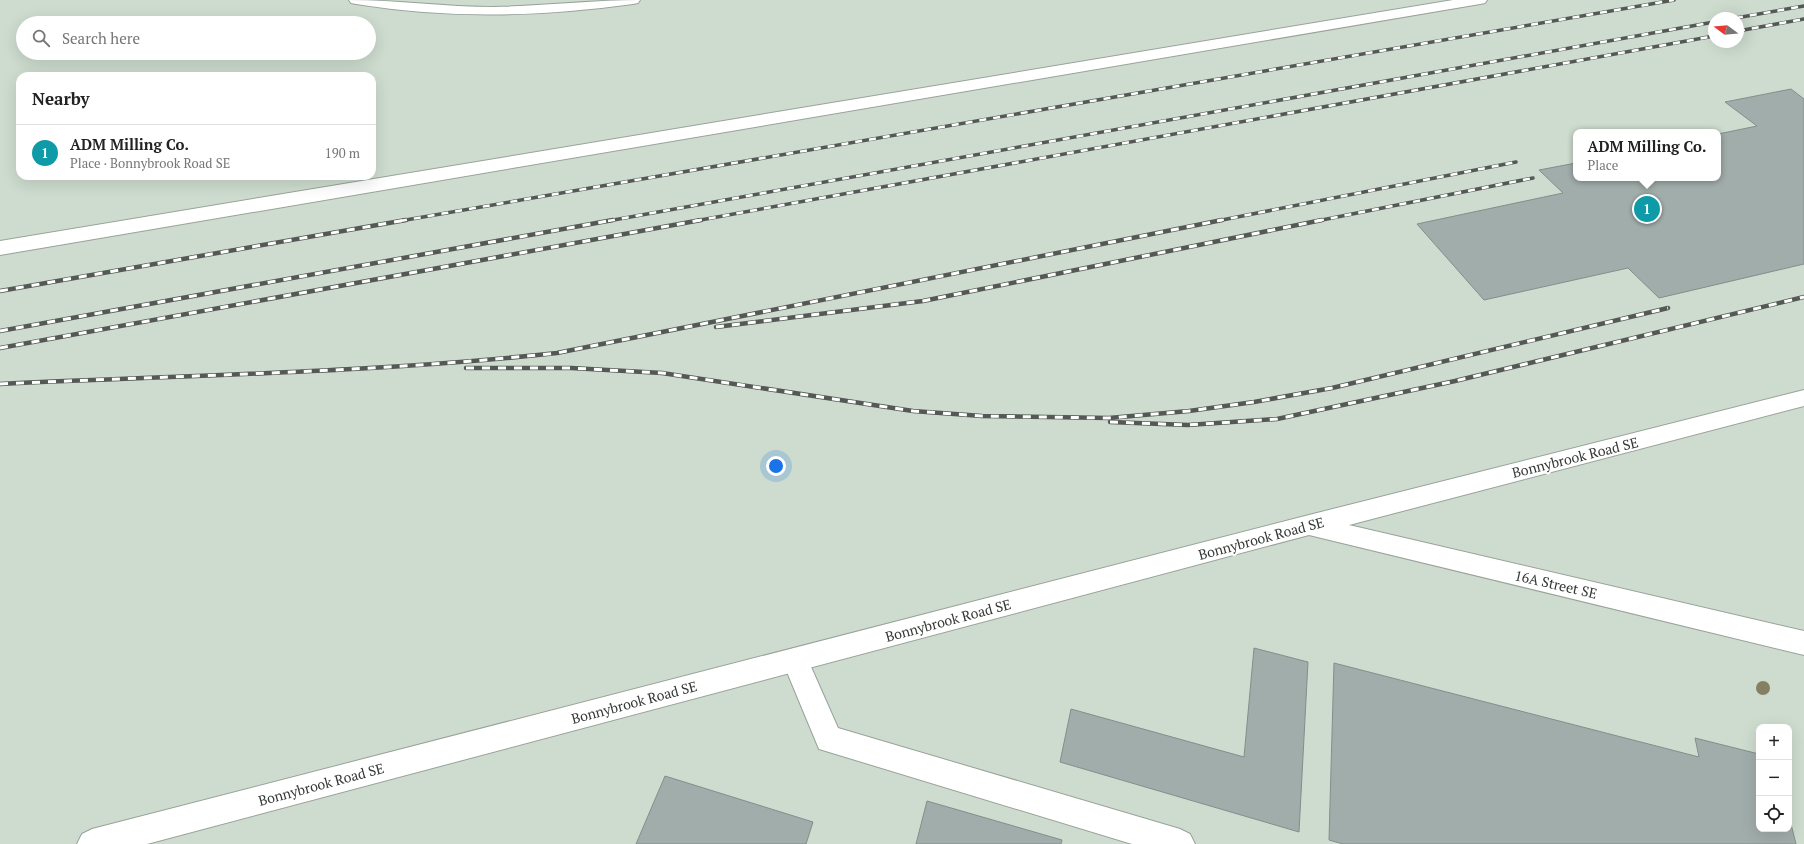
<!DOCTYPE html>
<html lang="en">
<head>
<meta charset="utf-8">
<style>
	:root { --surface:#fff; --page:#f6f6f6; --text:#222; --muted:#767676; --line:#e0e0e0; --accent:#844ec5 }
	body { margin:0; font-family:"PT Serif",serif; background:var(--page); color:var(--text) }
	.controls { position:absolute; right:12px; bottom:12px; display:grid; overflow:hidden; border-radius:8px; box-shadow:0 4px 16px #0002 }
	.controls button { width:36px; height:36px; display:grid; place-items:center; padding:0; border:0; border-bottom:1px solid var(--line); background:var(--surface); color:var(--text); font:20px sans-serif }
	.compass { position:absolute; left:1708px; top:12px; width:36px; height:36px; border-radius:50%; background:var(--surface); box-shadow:0 4px 16px #0002; rotate:286deg }
	.you { position:absolute; left:776px; top:466px; width:14px; height:14px; margin:-10px; border:3px solid #fff; border-radius:50%; background:#1a73e8; box-shadow:0 0 0 6px #1a73e833 }
	.badge { display:grid; place-items:center; width:26px; height:26px; border-radius:50%; background:var(--accent); color:#fff; font-size:13px; font-weight:700 }
	.pin { position:absolute; translate:-50% -50%; border:2px solid #fff; box-shadow:0 1px 4px #0006 }
	.popup { position:absolute; left:1573px; top:129px; width:148px; height:52px; box-sizing:border-box; display:grid; place-content:center; border-radius:8px; background:var(--surface); filter:drop-shadow(0 1px 3px #0005); font-size:13px; white-space:nowrap; color:var(--muted) }
	.popup b { font-size:15px; color:var(--text) }
	.popup::after { content:''; position:absolute; left:50%; top:100%; margin-left:-8px; border:8px solid transparent; border-top-color:var(--surface) }
	.list { margin:0; padding:0; list-style:none }
	h2 { display:flex; justify-content:space-between; align-items:center; height:52px; margin:0; padding:0 16px; font-size:17px }
	h2 small { font-size:13px; font-weight:400; color:var(--muted) }
	.list li { display:grid; grid-template-columns:26px 1fr auto; gap:12px; align-items:center; box-sizing:border-box; height:56px; padding:0 16px; border-top:1px solid var(--line) }
	.list b { display:block; font-size:15px; white-space:nowrap }
	.list p { margin:0; font-size:13px; white-space:nowrap; color:var(--muted) }
	.list em { font-size:13px; font-style:normal; color:var(--muted) }
	.icon { flex:none; width:22px; height:22px; fill:none; stroke:currentColor; stroke-width:2; stroke-linecap:round; stroke-linejoin:round }
	.map { position:relative; flex:none; width:1804px; height:844px; overflow:hidden }
	.search { position:absolute; background:var(--surface); box-shadow:0 4px 16px #0002; left:16px; top:16px; width:360px; height:44px; display:flex; align-items:center; gap:10px; box-sizing:border-box; padding:0 14px; border-radius:22px; color:var(--muted); font-size:15px }
	.panel { position:absolute; background:var(--surface); box-shadow:0 4px 16px #0002; left:16px; top:72px; width:360px; height:108px; border-radius:12px }
	.map>svg:first-child { display:block }
	.built { fill:#cddccf; fill-rule:evenodd }
	.building { fill:#a1adaa; stroke:#838e8c }
	.lines { fill:none; stroke-linecap:round; stroke-linejoin:round }
	.service-casing { stroke:#99a29a; stroke-width:2 }
	.minor-casing { stroke:#99a29a; stroke-width:2 }
	.service { fill:#fff; fill-rule:evenodd }
	.minor { fill:#fff; fill-rule:evenodd }
	.rail-far1-casing { stroke:#545955; stroke-width:3.5 }
	.rail-casing { stroke:#545955; stroke-width:4.5 }
	.rail-far1 { stroke:#fff; stroke-width:2.5; stroke-dasharray:7; stroke-linecap:butt }
	.rail { stroke:#fff; stroke-width:3; stroke-dasharray:8; stroke-linecap:butt }
	.tree { fill:#858063 }
	.labels { text-anchor:middle; dominant-baseline:central; stroke-width:4; stroke-linejoin:round; paint-order:stroke }
	.street-label { font-size:14px; fill:#343835; stroke:#fff }
</style>
</head>
<body>
<div class="map">
<svg width="1804" height="844" viewBox="0 0 1804 844">
	<rect width="100%" height="100%" fill="#dce5dd"/>
	<path class="built" d="M 0,0 L 1804,0 L 1804,844 L 0,844 ZM 1714,18 L 1738,18 L 1738,42 L 1714,42 ZM 23,23 L 369,23 L 369,53 L 23,53 ZM 20,76 L 372,76 L 372,176 L 20,176 ZM 1576,132 L 1718,132 L 1718,178 L 1576,178 ZM 1759,727 L 1789,727 L 1789,829 L 1759,829 Z"/>
	<g class="building">
		<path d="M 1791,89 L 1804,99 L 1804,264 L 1659,298 L 1628,268 L 1484,300 L 1417,224 L 1563,193 L 1539,170 L 1576,163 L 1576,178 L 1718,178 L 1718,134 L 1757,126 L 1725,102 Z"/>
		<path d="M 1254,648 L 1308,662 L 1299,832 L 1060,762 L 1071,709 L 1244,757 Z"/>
		<path d="M 1334,663 L 1699,757 L 1695,738 L 1759,754 L 1759,829 L 1789,829 L 1789,816 L 1796,844 L 1343,844 L 1329,840 Z"/>
		<path d="M 665,776 L 813,822 L 806,844 L 636,844 Z"/>
		<path d="M 927,801 L 1062,840 L 1061,844 L 916,844 Z"/>
	</g>
	<g class="lines">
		<g class="service-casing">
			<g id="service">
				<path d="M 349,0 C 397,0 446,7 494,7 C 543,6 592,0 640,0 L 638,3 L 633,4 C 539,17 450,19 356,4 L 351,3 Z"/>
				<path d="M 1453,0 L 1487,0 L 1485,3 L 1480,4 L 0,255 L 0,241 Z"/>
				<path d="M 795,648 L 804,651 L 838,728 L 1180,829 L 1190,834 L 1195,844 L 1132,844 L 819,749 L 782,660 L 786,651 Z"/>
			</g>
		</g>
		<g class="minor-casing">
			<path id="minor" d="M 1804,390 L 1804,406 L 1349,525 L 1804,631 L 1804,655 L 1309,535 L 147,844 L 77,844 L 82,834 L 92,829 L 1309,515 Z"/>
		</g>
		<use href="#service" class="service"/>
		<use href="#minor" class="minor"/>
		<g class="rail-far1-casing">
			<g id="rail-far1">
				<path d="M 1736,18 L 1804,6"/>
				<path d="M 1738,31 L 1804,19"/>
				<path d="M 400,221 L 1674,0"/>
				<path d="M 608,221 L 1714,22"/>
				<path d="M 695,221 L 1714,36"/>
				<path d="M 1217,221 L 1516,162"/>
				<path d="M 1317,221 L 1533,178"/>
			</g>
		</g>
		<g class="rail-casing">
			<g id="rail">
				<path d="M 0,291 L 406,220"/>
				<path d="M 716,327 L 923,301 L 1322,220"/>
				<path d="M 0,331 L 613,220"/>
				<path d="M 0,348 L 701,220"/>
				<path d="M 466,368 L 571,368 L 662,373 L 913,411 L 982,416 L 1109,418 L 1189,411 L 1254,402 L 1332,388 L 1668,308"/>
				<path d="M 0,384 C 186,375 372,373 557,353 L 1222,220"/>
				<path d="M 1110,422 L 1188,425 L 1277,419 L 1455,381 L 1804,297"/>
			</g>
		</g>
		<use href="#rail-far1" class="rail-far1"/>
		<use href="#rail" class="rail"/>
	</g>
	<circle class="tree" cx="1763" cy="688" r="7"/>
	<g class="labels">
		<g class="street-label">
			<text transform="translate(1575 457) rotate(-14)">Bonnybrook Road SE</text>
			<text transform="translate(1261 538) rotate(-15)">Bonnybrook Road SE</text>
			<text transform="translate(1556 584) rotate(13)">16A Street SE</text>
			<text transform="translate(948 620) rotate(-15)">Bonnybrook Road SE</text>
			<text transform="translate(634 702) rotate(-15)">Bonnybrook Road SE</text>
			<text transform="translate(321 784) rotate(-15)">Bonnybrook Road SE</text>
		</g>
	</g>
</svg>
<div class="controls">
<button>+</button>
<button>−</button>
<button><svg class="icon" aria-label="locate" viewBox="0 0 24 24"><circle cx="12" cy="12" r="6"/><path d="M12 2v4M12 18v4M2 12h4M18 12h4"/></svg></button>
</div>
<svg class="compass" viewBox="-18 -18 36 36"><path d="M0-13l5 13h-10z" fill="#e53935"/><path d="M0 13l5-13h-10z" fill="#767676"/></svg>
<div class="you"></div>
<div class="pin badge" style="left:1647px;top:209px;background:#0f9aa8">1</div>
<div class="popup"><b>ADM Milling Co.</b>Place</div>
<div class="search"><svg class="icon" aria-label="search" viewBox="0 0 24 24"><circle cx="10" cy="10" r="6"/><path d="M15 15l6 6"/></svg>Search here</div>
<section class="panel">
<h2>Nearby<small></small></h2>
<ul class="list">
<li><span class="badge" style="background:#0f9aa8">1</span><div><b>ADM Milling Co.</b><p>Place · Bonnybrook Road SE</p></div><em>190 m</em></li>
</ul>
</section>
</div>
</body>
</html>
